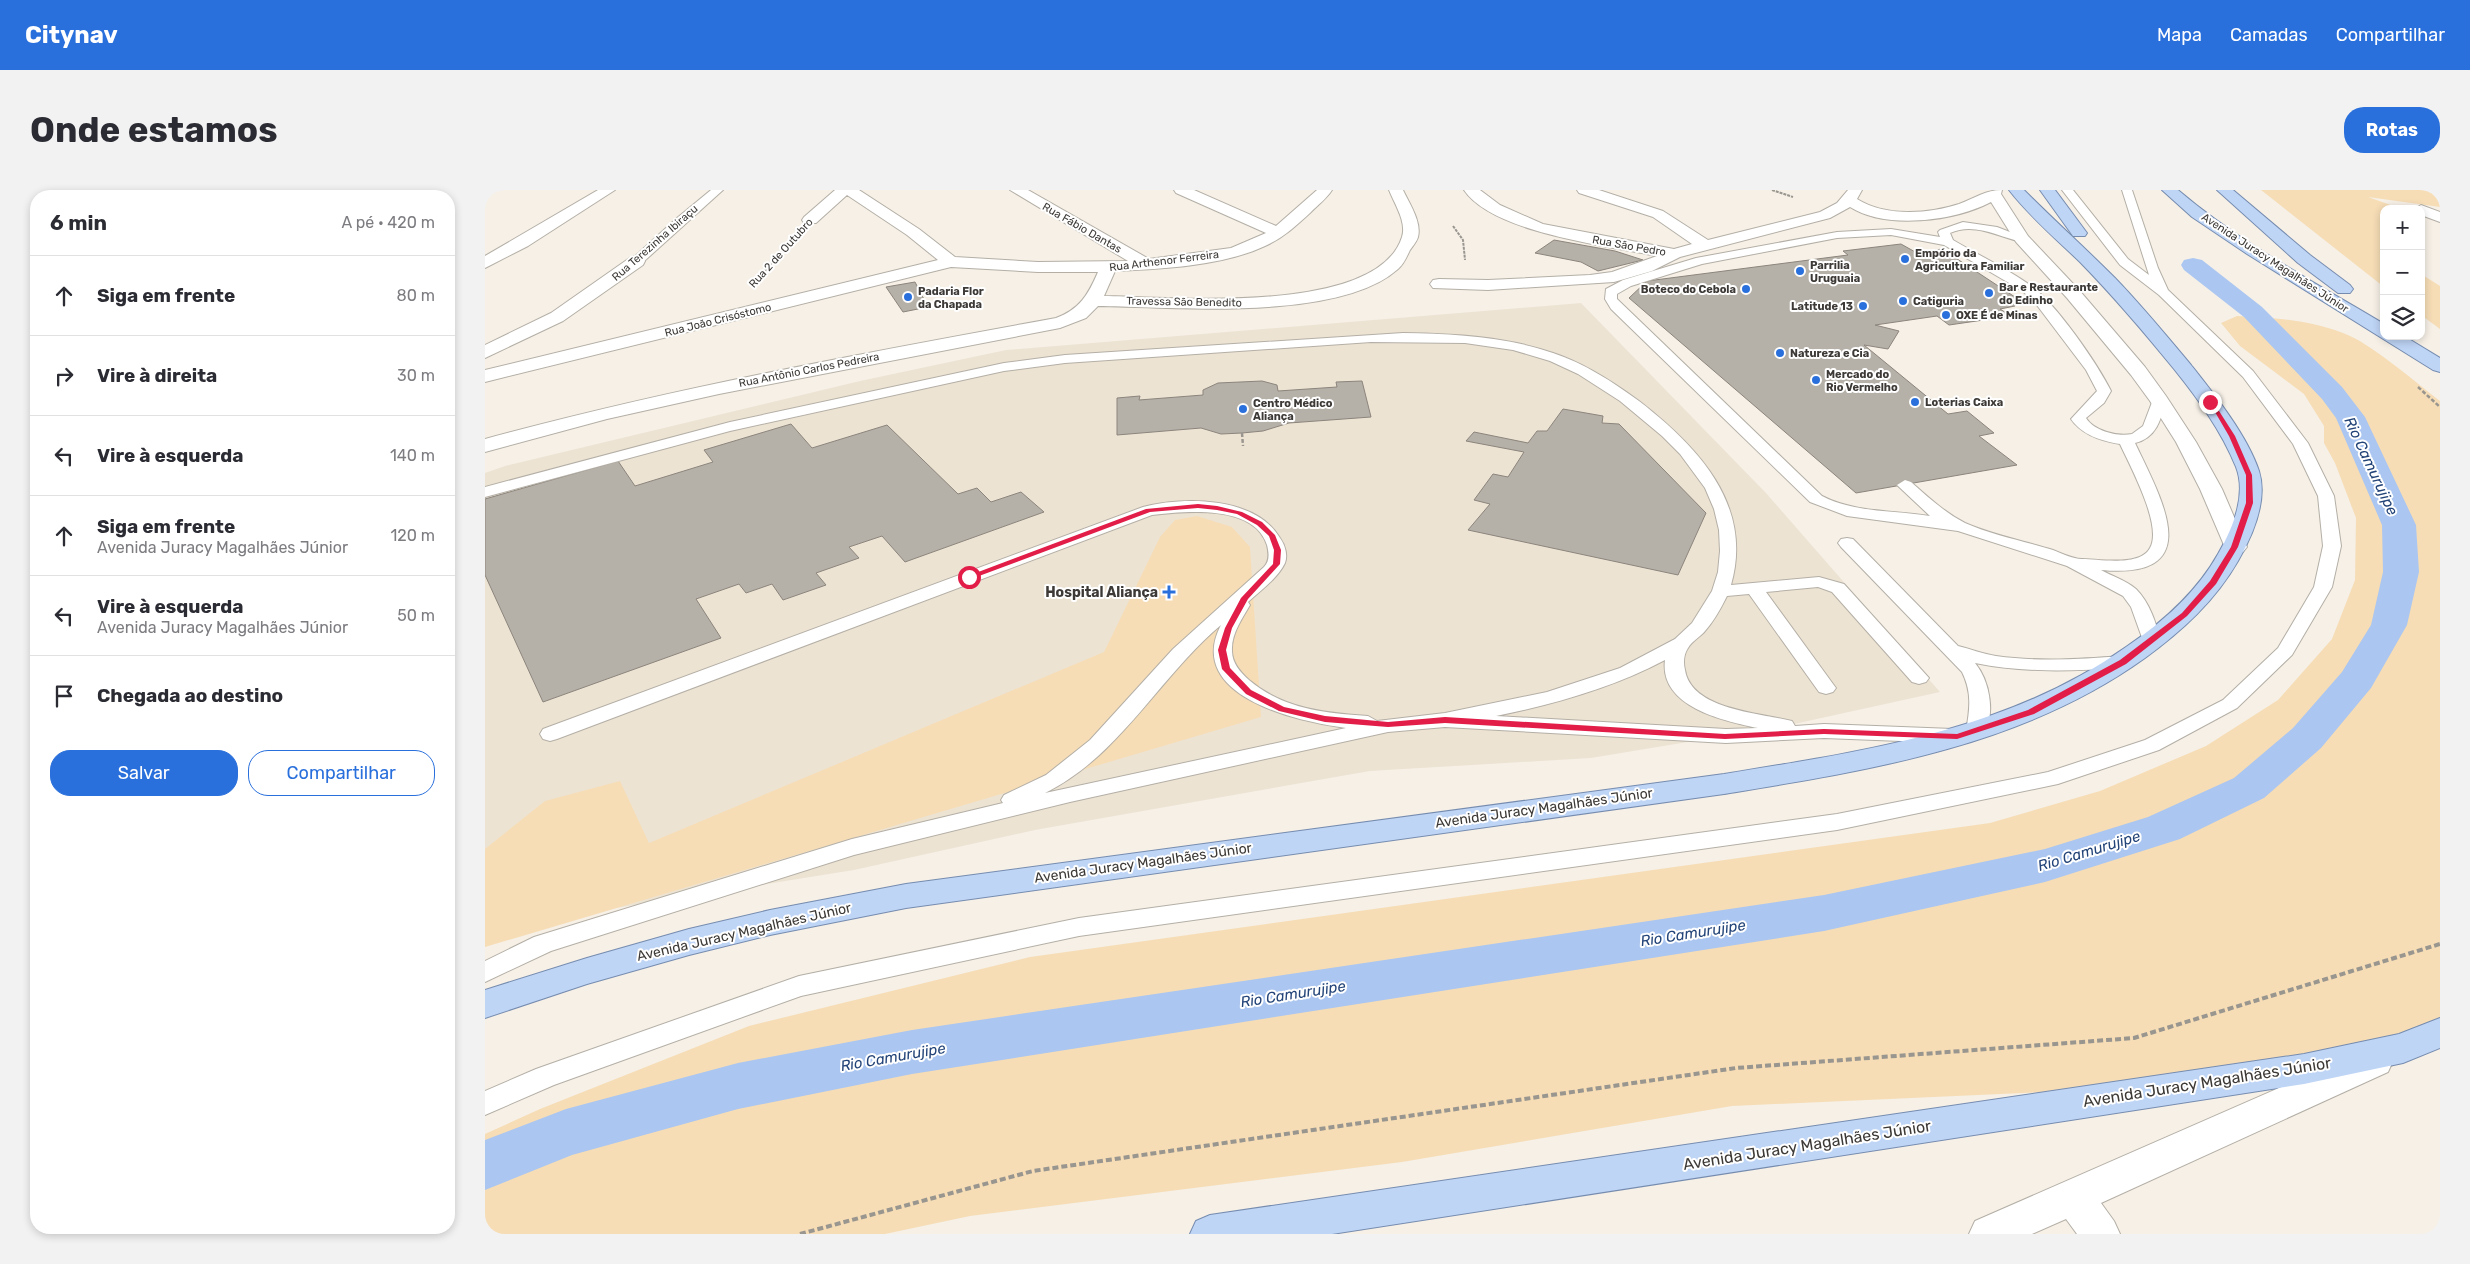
<!DOCTYPE html>
<html lang="pt">
<head>
<meta charset="utf-8">
<style>
	:root { --surface:#fff; --page:#f2f2f3; --text:#2b2b33; --muted:#7c7c81; --line:#e1e1e2; --accent:#2a70dc }
	body { margin:0; font-family:Rubik,sans-serif; background:var(--page); color:var(--text) }
	.controls { position:absolute; right:15px; top:15px; display:grid; overflow:hidden; border-radius:10px; box-shadow:0 2px 8px #0003 }
	.controls button { width:45px; height:45px; display:grid; place-items:center; padding:0; border:0; border-bottom:1px solid var(--line); background:var(--surface); color:var(--text); font:25px sans-serif }
	.stop { position:absolute; width:15px; height:15px; margin:-11px; border:4px solid #e11d48; border-radius:50%; background:#fff }
	.stop.end { background:#e11d48; border-color:#fff; box-shadow:0 1px 5px #0008 }
	.list { margin:0; padding:0; list-style:none }
	h2 { display:flex; justify-content:space-between; align-items:center; height:65px; margin:0; padding:0 20px; font-size:21px }
	h2 small { font-size:16px; font-weight:400; color:var(--muted) }
	.list li { display:grid; grid-template-columns:32px 1fr auto; gap:15px; align-items:center; box-sizing:border-box; height:80px; padding:0 20px; border-top:1px solid var(--line) }
	.list b { display:block; font-size:19px; white-space:nowrap }
	.list p { margin:0; font-size:16px; white-space:nowrap; color:var(--muted) }
	.list em { font-size:16px; font-style:normal; color:var(--muted) }
	.actions { display:flex; gap:10px; padding:15px 20px }
	.actions a { flex:1; padding:11px 0; border:1px solid var(--accent); border-radius:20px; text-align:center; font-size:18px; color:var(--accent) }
	.actions .main { background:var(--accent); color:#fff }
	.icon { flex:none; width:28px; height:28px; fill:none; stroke:currentColor; stroke-width:2; stroke-linecap:round; stroke-linejoin:round }
	.map { position:relative; flex:none; width:1955px; height:1044px; overflow:hidden; border-radius:20px }
	header { display:flex; align-items:center; gap:30px; box-sizing:border-box; height:70px; padding:0 25px; background:var(--accent); color:#fff }
	header strong { font-size:24px }
	nav { display:flex; gap:28px; margin-inline-start:auto; font-size:18px }
	.intro { display:flex; align-items:center; justify-content:space-between; box-sizing:border-box; height:120px; padding:0 30px }
	h1 { margin:0; font-size:35px }
	.button { padding:12px 22px; border-radius:20px; background:var(--accent); color:#fff; font-size:18px; font-weight:700 }
	main { display:flex; gap:30px; padding:0 30px }
	aside { flex:1; background:var(--surface); border-radius:20px; box-shadow:0 2px 8px #0003 }
	.map>svg:first-child { display:block }
	.built { fill:#ede3d3 }
	.green { fill:#f6ddb6 }
	.lines { fill:none; stroke-linecap:round; stroke-linejoin:round }
	.canal { fill:#abc6f0; fill-rule:evenodd }
	.building { fill:#b6b1a8; stroke:#8b857d }
	.lane-casing { stroke:#b4afa6; stroke-width:2 }
	.street-casing { stroke:#b4afa6; stroke-width:2 }
	.primary-casing { stroke:#768caf; stroke-width:2 }
	.path-far2 { stroke:#99958f; stroke-width:2; stroke-dasharray:3 1; stroke-linecap:butt }
	.path-far1 { stroke:#99958f; stroke-width:2.5; stroke-dasharray:4 2; stroke-linecap:butt }
	.path { stroke:#99958f; stroke-width:4; stroke-dasharray:6 3; stroke-linecap:butt }
	.lane { fill:#fff; fill-rule:evenodd }
	.street { fill:#fff; fill-rule:evenodd }
	.primary { fill:#bfd5f6; fill-rule:evenodd }
	.route { fill:#e11d48 }
	.poi-dot { fill:#2a70dc; stroke:#fff; stroke-width:2 }
	.labels { text-anchor:middle; dominant-baseline:central; stroke-width:4; stroke-linejoin:round; paint-order:stroke }
	.far-street-label { font-size:11px; fill:#3c3936; stroke:#fff }
	.far-poi-label { font-size:11px; font-weight:bold; fill:#3c3936; stroke:#fff; text-anchor:start }
	.poi-label { font-size:14px; font-weight:bold; fill:#3c3936; stroke:#fff; text-anchor:end }
	.street-label { font-size:14px; fill:#3c3936; stroke:#fff }
	.water-label { font-size:15px; font-style:italic; fill:#234478; stroke:#fff }
	.near-street-label { font-size:16px; fill:#3c3936; stroke:#fff }
</style>
</head>
<body>
<header>
<strong>Citynav</strong>
<nav><a>Mapa</a><a>Camadas</a><a>Compartilhar</a></nav>
</header>
<div class="intro"><h1>Onde estamos</h1><a class="button">Rotas</a></div>
<main>
<aside>
<h2>6 min<small>A pé · 420 m</small></h2>
<ul class="list">
<li><svg class="icon" aria-label="ahead" viewBox="0 0 24 24"><path d="M12 20V5M6 11l6-6 6 6"/></svg><div><b>Siga em frente</b></div><em>80 m</em></li>
<li><svg class="icon" aria-label="right" viewBox="0 0 24 24"><path d="M7 20v-9h11M14 6l5 5-5 5"/></svg><div><b>Vire à direita</b></div><em>30 m</em></li>
<li><svg class="icon" aria-label="left" viewBox="0 0 24 24"><path d="M17 20v-9H6M10 6l-5 5 5 5"/></svg><div><b>Vire à esquerda</b></div><em>140 m</em></li>
<li><svg class="icon" aria-label="ahead" viewBox="0 0 24 24"><path d="M12 20V5M6 11l6-6 6 6"/></svg><div><b>Siga em frente</b><p>Avenida Juracy Magalhães Júnior</p></div><em>120 m</em></li>
<li><svg class="icon" aria-label="left" viewBox="0 0 24 24"><path d="M17 20v-9H6M10 6l-5 5 5 5"/></svg><div><b>Vire à esquerda</b><p>Avenida Juracy Magalhães Júnior</p></div><em>50 m</em></li>
<li><svg class="icon" aria-label="arrive" viewBox="0 0 24 24"><path d="M6 21V4h12l-3 4 3 4H6"/></svg><div><b>Chegada ao destino</b></div></li>
</ul>
<div class="actions"><a class="main">Salvar</a><a>Compartilhar</a></div>
</aside>
<div class="map">
<svg width="1955" height="1044" viewBox="0 0 1955 1044">
	<rect width="100%" height="100%" fill="#f6f0e7"/>
	<path class="built" d="M 1096,113 L 1281,303 L 1455,502 L 1300,536 L 1106,568 L 885,581 L 550,640 L 369,680 L 0,739 L 0,283 L 20,276 L 375,191 L 521,160 Z"/>
	<g class="green">
		<path d="M 1776,0 L 1955,0 L 1955,17 L 1883,7 L 1917,19 L 1899,19 L 1899,54 L 1895,56 L 1899,59 L 1899,97 Z"/>
		<path d="M 1936,84 L 1955,96 L 1955,139 L 1936,125 Z"/>
		<path d="M 1752,126 C 1790,128 1821,129 1858,143 C 1886,153 1930,192 1955,211 L 1955,848 L 1890,887 L 1247,916 L 917,972 L 485,1026 L 400,1044 L 0,1044 L 0,944 L 55,919 L 264,836 L 545,767 L 1505,633 L 1615,601 L 1721,556 L 1793,510 L 1847,449 L 1870,390 L 1871,328 L 1850,273 L 1839,253 L 1839,236 L 1819,204 L 1755,156 L 1736,133 Z"/>
		<path d="M 712,326 L 747,337 L 765,357 L 776,527 L 0,757 L 0,659 L 60,611 L 135,591 L 164,653 L 619,462 L 675,347 L 690,330 Z"/>
	</g>
	<g class="lines">
		<path class="canal" d="M 1708,68 L 1717,70 L 1777,117 L 1857,197 L 1880,227 L 1931,335 L 1934,382 L 1922,435 L 1886,498 L 1836,558 L 1779,608 L 1695,649 L 1560,692 L 1339,741 L 427,884 L 253,919 L 87,965 L 0,1000 L 0,950 L 81,919 L 253,873 L 427,840 L 1339,705 L 1560,659 L 1663,627 L 1749,588 L 1808,538 L 1857,482 L 1886,435 L 1898,382 L 1897,335 L 1851,228 L 1837,209 L 1759,127 L 1699,80 L 1696,75 L 1699,70 Z"/>
	</g>
	<g class="building">
		<path d="M 1069,50 L 1130,61 L 1158,70 L 1113,81 L 1096,72 L 1050,63 Z"/>
		<path d="M 1416,54 L 1432,63 L 1457,59 L 1533,109 L 1530,116 L 1515,119 L 1526,126 L 1464,135 L 1452,126 L 1390,135 L 1414,141 L 1403,159 L 1379,155 L 1463,224 L 1482,221 L 1509,243 L 1494,246 L 1532,275 L 1371,303 L 1144,108 L 1162,91 L 1363,65 L 1358,61 Z"/>
		<path d="M 430,92 L 443,117 L 418,122 L 401,97 Z"/>
		<path d="M 777,191 L 792,195 L 793,201 L 852,197 L 851,192 L 877,191 L 886,227 L 804,233 L 778,241 L 757,243 L 736,244 L 716,238 L 632,245 L 632,208 L 655,206 L 654,210 L 718,205 L 718,200 L 733,193 Z"/>
		<path d="M 1078,219 L 1118,226 L 1117,233 L 1134,234 L 1221,323 L 1193,385 L 983,340 L 1005,314 L 989,310 L 1008,284 L 1023,287 L 1039,262 L 981,251 L 989,242 L 1043,253 L 1052,241 L 1062,241 Z"/>
		<path d="M 306,234 L 327,258 L 402,235 L 473,304 L 492,298 L 506,312 L 536,302 L 559,322 L 420,372 L 397,346 L 364,357 L 374,368 L 331,383 L 341,395 L 298,410 L 287,394 L 261,403 L 254,394 L 211,409 L 236,448 L 58,512 L 0,385 L 0,309 L 133,271 L 150,296 L 228,272 L 219,260 Z"/>
	</g>
	<g class="lines">
		<g class="lane-casing">
			<g id="lane">
				<path d="M 226,0 L 238,0 L 156,74 L 148,74 L 146,71 L 148,68 L 192,28 Z"/>
				<path d="M 1577,0 L 1588,0 L 1643,69 L 1664,85 L 1637,0 L 1647,0 L 1673,78 L 1683,100 L 1768,181 L 1823,253 L 1849,306 L 1856,356 L 1847,397 L 1807,465 L 1752,518 L 1674,560 L 1573,594 L 1352,640 L 594,746 L 316,806 L 69,895 L 0,925 L 0,901 L 51,879 L 314,786 L 594,728 L 1352,624 L 1563,582 L 1660,550 L 1738,510 L 1793,458 L 1829,397 L 1838,356 L 1833,306 L 1808,254 L 1758,187 L 1674,105 L 1635,75 Z"/>
				<path d="M 1478,32 L 1512,37 L 1543,49 L 1537,52 C 1513,47 1490,32 1465,43 L 1468,50 C 1493,65 1521,78 1545,95 C 1570,112 1612,173 1626,201 L 1619,213 L 1601,228 C 1609,241 1633,247 1647,244 L 1658,236 L 1669,207 L 1679,207 L 1681,210 C 1676,230 1671,248 1650,253 C 1676,308 1724,390 1616,380 C 1627,386 1642,391 1651,399 C 1665,413 1671,433 1676,452 L 1674,456 L 1660,456 L 1646,417 L 1638,406 L 1582,376 L 1473,341 L 1362,326 L 1325,312 L 1126,119 L 1120,109 L 1121,99 L 1138,90 L 1211,68 L 1352,42 L 1406,39 L 1455,47 L 1453,42 L 1455,40 ZM 1406,45 L 1459,55 L 1536,100 L 1548,110 L 1601,180 L 1612,201 L 1586,229 C 1597,245 1616,251 1635,254 C 1645,276 1678,336 1665,358 C 1655,377 1614,369 1597,369 C 1588,369 1576,363 1568,360 C 1539,351 1507,345 1480,333 C 1459,322 1443,307 1426,292 L 1420,290 L 1412,295 L 1445,326 C 1408,320 1370,323 1337,306 L 1132,109 L 1132,104 L 1146,96 L 1217,74 L 1352,48 Z"/>
				<path d="M 918,143 C 968,144 1019,146 1068,163 C 1099,173 1128,192 1154,211 C 1212,256 1269,315 1246,395 L 1334,387 L 1359,394 L 1444,488 L 1441,492 L 1434,494 L 1427,492 L 1347,402 L 1333,397 L 1281,402 L 1348,494 L 1351,498 L 1348,502 L 1341,504 L 1334,502 L 1264,404 L 1242,406 C 1236,418 1229,431 1220,441 C 1215,447 1207,451 1203,458 C 1199,464 1198,472 1200,480 C 1206,520 1276,523 1307,531 L 1310,536 L 1339,534 L 1468,539 L 1475,541 L 1478,546 L 1475,551 L 1468,553 L 1339,548 L 1241,553 L 960,537 L 903,542 L 585,612 L 369,665 L 66,761 L 0,792 L 0,771 L 49,747 L 367,649 L 518,613 L 516,610 L 519,605 L 561,585 L 605,550 L 688,459 L 779,377 C 785,371 784,363 782,355 C 769,314 700,321 667,325 L 72,549 L 65,551 L 58,549 L 55,544 L 58,539 L 658,317 C 700,306 771,307 795,348 C 800,355 803,365 800,373 C 793,388 775,401 763,412 L 765,415 C 757,429 746,444 747,461 C 747,473 755,482 764,490 C 798,519 840,523 883,526 L 892,531 L 960,523 L 1062,502 L 1135,478 L 1190,449 L 1207,433 L 1227,401 L 1233,382 L 1235,361 L 1234,340 L 1229,319 L 1220,298 L 1195,264 L 1177,246 L 1135,211 L 1093,184 L 1065,171 L 1028,160 L 980,153 L 886,152 L 580,173 L 519,181 L 245,241 L 0,307 L 0,297 L 245,232 L 519,173 L 580,165 ZM 736,435 C 699,506 813,532 861,538 L 560,603 C 635,566 674,487 736,435 ZM 1180,470 C 1174,517 1239,531 1273,538 L 1241,539 L 1011,526 C 1070,514 1127,498 1180,470 Z"/>
				<path d="M 1362,348 L 1368,349 L 1473,456 C 1486,459 1498,464 1511,466 C 1553,472 1596,469 1638,466 L 1645,468 L 1648,472 L 1645,476 L 1638,478 C 1588,481 1539,483 1490,473 C 1505,491 1511,525 1498,546 L 1491,548 L 1484,546 L 1481,541 C 1485,519 1487,502 1477,482 L 1356,357 L 1353,353 L 1356,349 Z"/>
			</g>
		</g>
		<g class="street-casing">
			<g id="street">
				<path d="M 113,0 L 130,0 L 43,56 L 0,78 L 0,66 Z"/>
				<path d="M 350,0 L 374,0 L 434,39 L 470,67 L 553,72 L 643,71 L 525,0 L 543,0 L 664,69 L 746,58 L 781,43 L 691,3 L 689,0 L 709,0 L 791,36 L 832,0 L 847,0 C 842,8 833,15 826,22 C 812,35 798,48 780,56 C 738,76 676,79 630,81 L 619,106 C 686,107 892,126 917,47 C 922,32 909,13 904,0 L 918,0 C 924,13 937,32 933,47 C 932,51 928,56 925,60 C 922,66 919,74 913,79 C 854,132 689,117 613,116 L 601,128 L 575,138 L 234,204 L 122,229 L 0,262 L 0,249 C 188,198 379,163 571,128 C 595,119 603,105 613,82 L 553,82 L 466,77 L 0,192 L 0,180 L 453,70 L 422,45 L 362,5 L 331,33 L 319,33 L 317,30 L 319,27 Z"/>
				<path d="M 979,0 L 995,0 L 1015,15 L 1058,34 L 1189,59 L 1207,54 L 1168,27 L 1094,3 L 1092,0 L 1114,0 L 1178,21 L 1223,50 L 1335,22 L 1352,13 L 1363,0 L 1377,0 L 1372,9 C 1401,27 1443,24 1474,14 C 1490,8 1501,0 1517,0 L 1516,4 L 1543,46 L 1594,100 L 1660,177 L 1681,206 L 1711,252 L 1737,299 L 1762,357 L 1758,362 L 1750,364 L 1742,362 L 1715,299 L 1691,252 L 1665,211 L 1646,185 L 1582,108 L 1531,52 L 1506,12 C 1470,31 1401,40 1365,17 L 1345,28 L 1195,67 L 1167,81 L 1129,92 L 1003,100 L 948,98 L 945,94 L 948,90 L 954,89 L 1003,90 L 1105,85 L 1127,82 L 1172,66 C 1123,56 1008,43 979,0 Z"/>
				<path d="M 1936,15 L 1955,22 L 1955,32 L 1936,25 L 1936,19 L 1929,19 Z"/>
				<path d="M 152,66 L 158,67 L 160,71 L 158,75 L 78,131 L 0,168 L 0,155 L 66,123 L 146,67 Z"/>
				<path d="M 1890,856 L 1903,860 L 1908,871 L 1903,882 L 1616,1013 L 1629,1031 L 1635,1044 L 1592,1044 L 1581,1029 L 1547,1044 L 1484,1044 L 1490,1031 Z"/>
			</g>
		</g>
		<g class="primary-casing">
			<g id="primary">
				<path d="M 1524,0 L 1539,0 C 1569,30 1600,58 1630,88 C 1657,116 1681,145 1706,175 C 1729,204 1762,245 1774,281 C 1783,310 1768,345 1753,371 C 1730,411 1697,441 1660,468 C 1536,557 1385,580 1239,604 L 421,718 L 285,745 L 204,765 L 102,794 L 0,828 L 0,800 L 102,768 L 204,739 L 285,720 L 421,694 L 1239,584 C 1380,561 1522,541 1641,457 C 1678,432 1711,403 1733,364 C 1747,340 1762,305 1751,277 C 1736,240 1713,209 1689,179 C 1659,142 1628,106 1595,72 C 1571,49 1544,26 1524,0 Z"/>
				<path d="M 1555,0 L 1570,0 L 1602,43 L 1600,46 L 1588,46 Z"/>
				<path d="M 1677,0 L 1693,0 C 1755,53 1829,92 1899,134 L 1899,146 L 1919,146 L 1955,168 L 1955,182 L 1948,180 L 1762,64 L 1707,27 Z"/>
				<path d="M 1732,0 L 1748,0 L 1825,65 L 1865,95 L 1868,99 L 1865,103 L 1853,103 L 1813,73 Z"/>
				<path d="M 1955,828 L 1955,858 L 1918,873 L 1819,894 L 847,1044 L 705,1044 L 711,1031 L 725,1025 L 1819,864 L 1914,844 Z"/>
			</g>
		</g>
		<g class="path-far2">
			<path d="M 1287,0 L 1308,7"/>
			<path d="M 968,36 L 978,50 L 980,70"/>
			<path d="M 269,93 L 310,47"/>
		</g>
		<g class="path-far1">
			<path d="M 1933,197 L 1955,217"/>
			<path d="M 757,243 L 758,256"/>
		</g>
		<path class="path" d="M 315,1044 L 548,981 L 1251,878 L 1649,848 L 1955,754"/>
		<use href="#lane" class="lane"/>
		<use href="#street" class="street"/>
		<use href="#primary" class="primary"/>
	</g>
	<path class="route" d="M 1723,210 L 1727,210 L 1750,246 L 1767,285 L 1768,313 L 1753,357 L 1731,394 L 1702,426 L 1641,474 L 1549,524 L 1472,549 L 1339,544 L 1240,549 L 960,533 L 903,537 L 840,532 L 794,521 L 761,504 L 737,479 L 733,460 L 740,438 L 756,408 L 788,374 L 789,360 L 784,346 L 772,335 L 752,324 L 732,320 L 713,318 L 665,322 L 486,389 L 480,387 L 661,319 L 713,314 L 732,316 L 757,322 L 777,332 L 790,345 L 796,360 L 795,374 L 763,409 L 747,438 L 741,460 L 745,478 L 766,500 L 799,517 L 840,526 L 903,532 L 960,527 L 1240,544 L 1339,539 L 1472,544 L 1543,520 L 1635,470 L 1697,423 L 1725,391 L 1746,357 L 1761,313 L 1761,285 L 1744,246 Z"/>
	<g class="poi-dot">
		<circle cx="1420" cy="69" r="5"/>
		<circle cx="1315" cy="81" r="5"/>
		<circle cx="1261" cy="99" r="5"/>
		<circle cx="1504" cy="103" r="5"/>
		<circle cx="423" cy="107" r="5"/>
		<circle cx="1418" cy="111" r="5"/>
		<circle cx="1378" cy="116" r="5"/>
		<circle cx="1461" cy="125" r="5"/>
		<circle cx="1295" cy="163" r="5"/>
		<circle cx="1331" cy="190" r="5"/>
		<circle cx="1430" cy="212" r="5"/>
		<circle cx="758" cy="219" r="5"/>
		<path d="M681.5 394.5h5v5h5v5h-5v5h-5v-5h-5v-5h5z"/>
	</g>
	<g class="labels">
		<g class="far-street-label">
			<text transform="translate(597 38) rotate(30)">Rua Fábio Dantas</text>
			<text transform="translate(170 53) rotate(-41)">Rua Terezinha Ibiraçu</text>
			<text transform="translate(1144 56) rotate(10)">Rua São Pedro</text>
			<text transform="translate(296 63) rotate(-48)">Rua 2 de Outubro</text>
			<text transform="translate(679 71) rotate(-7)">Rua Arthenor Ferreira</text>
			<text transform="translate(1790 73) rotate(33)">Avenida Juracy Magalhães Júnior</text>
			<text transform="translate(699 112) rotate(1)">Travessa São Benedito</text>
			<text transform="translate(233 130) rotate(-14)">Rua João Crisóstomo</text>
			<text transform="translate(324 180) rotate(-11)">Rua Antônio Carlos Pedreira</text>
		</g>
		<g class="far-poi-label">
			<text x="1430" y="63">Empório da<tspan x="1430" dy="13">Agricultura Familiar</tspan></text>
			<text x="1325" y="75">Parrilia<tspan x="1325" dy="13">Uruguaia</tspan></text>
			<text x="1514" y="97">Bar e Restaurante<tspan x="1514" dy="13">do Edinho</tspan></text>
			<text x="1251" y="99" text-anchor="end">Boteco do Cebola</text>
			<text x="433" y="101">Padaria Flor<tspan x="433" dy="13">da Chapada</tspan></text>
			<text x="1428" y="111">Catiguria</text>
			<text x="1368" y="116" text-anchor="end">Latitude 13</text>
			<text x="1471" y="125">OXE É de Minas</text>
			<text x="1305" y="163">Natureza e Cia</text>
			<text x="1341" y="184">Mercado do<tspan x="1341" dy="13">Rio Vermelho</tspan></text>
			<text x="1440" y="212">Loterias Caixa</text>
			<text x="768" y="213">Centro Médico<tspan x="768" dy="13">Aliança</tspan></text>
		</g>
		<g class="poi-label">
			<text x="673" y="402">Hospital Aliança</text>
		</g>
		<g class="street-label">
			<text transform="translate(1059 618) rotate(-8)">Avenida Juracy Magalhães Júnior</text>
			<text transform="translate(658 673) rotate(-8)">Avenida Juracy Magalhães Júnior</text>
			<text transform="translate(259 742) rotate(-13)">Avenida Juracy Magalhães Júnior</text>
		</g>
		<g class="water-label">
			<text transform="translate(1886 276) rotate(65)">Rio Camurujipe</text>
			<text transform="translate(1604 661) rotate(-17)">Rio Camurujipe</text>
			<text transform="translate(1208 743) rotate(-9)">Rio Camurujipe</text>
			<text transform="translate(808 804) rotate(-9)">Rio Camurujipe</text>
			<text transform="translate(408 867) rotate(-10)">Rio Camurujipe</text>
		</g>
		<g class="near-street-label">
			<text transform="translate(1722 892) rotate(-9)">Avenida Juracy Magalhães Júnior</text>
			<text transform="translate(1322 955) rotate(-9)">Avenida Juracy Magalhães Júnior</text>
		</g>
	</g>
</svg>
<div class="controls">
<button>+</button>
<button>−</button>
<button><svg class="icon" aria-label="layers" viewBox="0 0 24 24"><path d="M12 4l9 5-9 5-9-5zM3 14l9 5 9-5"/></svg></button>
</div>
<div class="stop" style="left:484px;top:387px"></div>
<div class="stop end" style="left:1725px;top:212px"></div>
</div>
</main>
</body>
</html>
